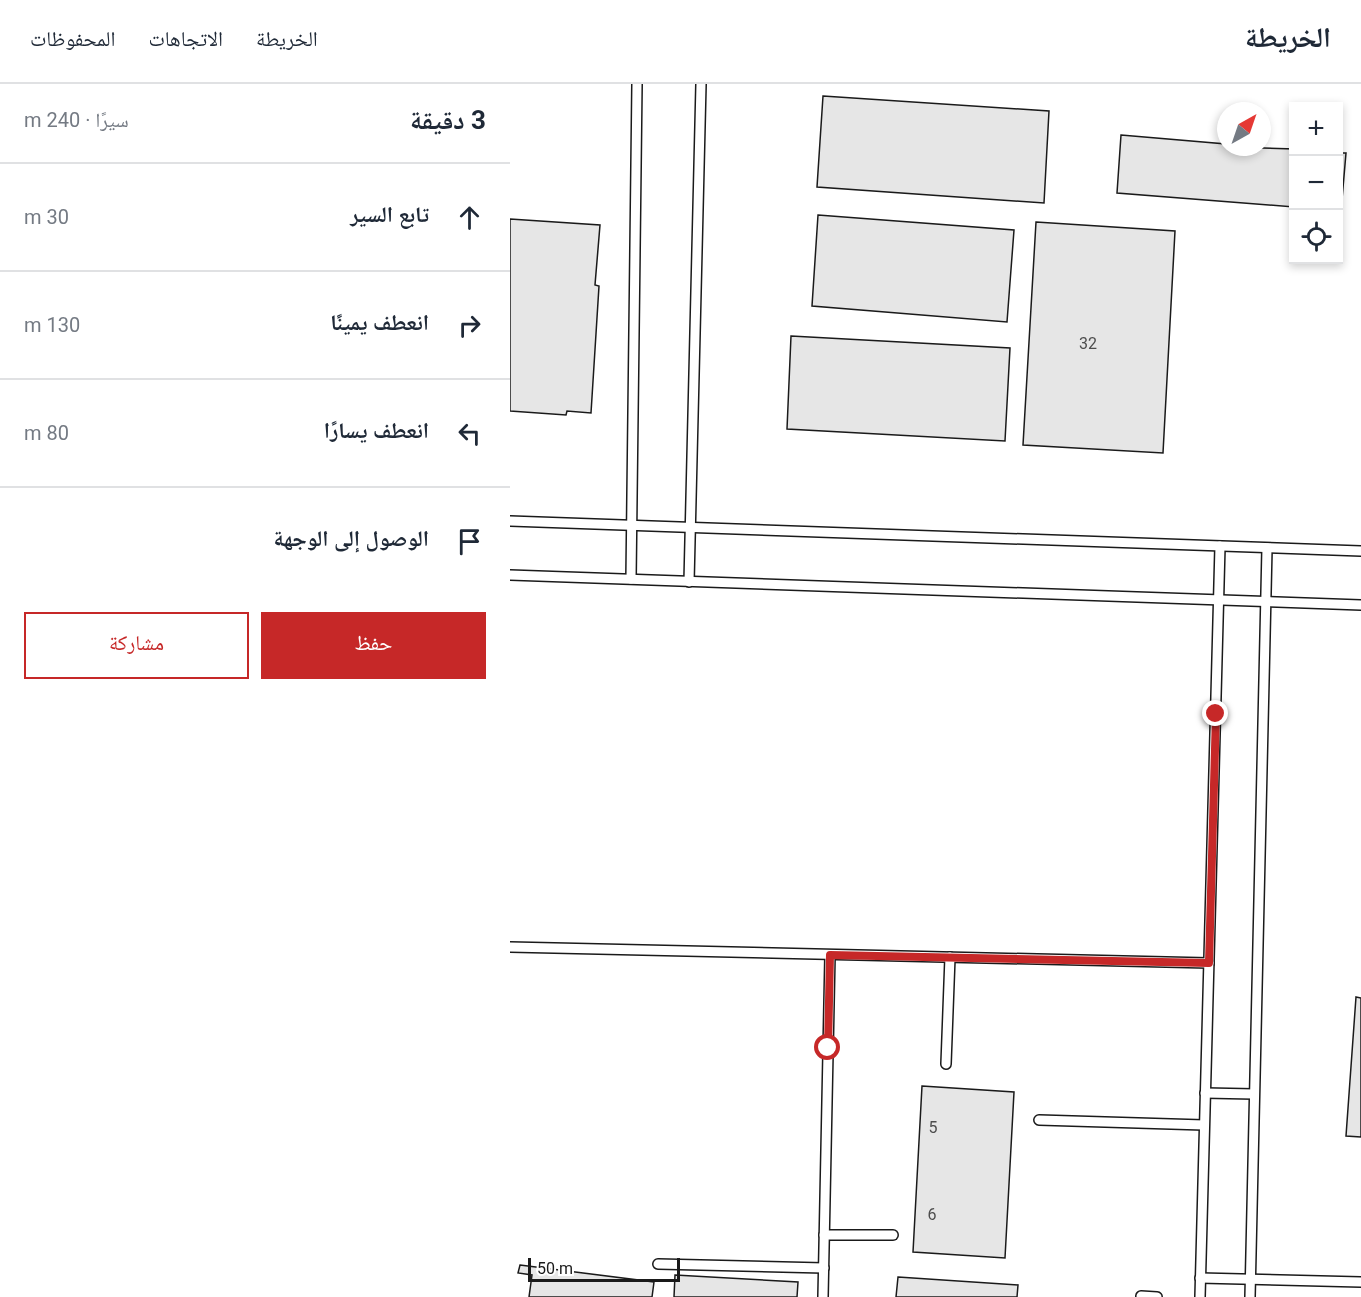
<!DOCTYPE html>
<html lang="ar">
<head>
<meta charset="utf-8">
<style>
	:root { --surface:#fff; --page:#f6f6f7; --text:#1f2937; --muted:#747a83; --line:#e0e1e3; --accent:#c62828 }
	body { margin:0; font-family:Roboto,"Noto Naskh Arabic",sans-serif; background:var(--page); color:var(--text); direction:rtl }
	.controls { position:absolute; right:18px; top:18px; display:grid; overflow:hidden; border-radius:0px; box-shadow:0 3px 9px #0003 }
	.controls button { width:54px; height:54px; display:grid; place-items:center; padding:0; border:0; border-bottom:2px solid var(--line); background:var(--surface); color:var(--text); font:30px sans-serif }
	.compass { position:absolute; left:707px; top:18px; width:54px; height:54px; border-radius:50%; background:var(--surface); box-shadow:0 3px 9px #0003; rotate:40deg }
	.scale { position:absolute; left:18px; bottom:15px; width:152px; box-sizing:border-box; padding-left:6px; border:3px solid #1a1a1a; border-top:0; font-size:16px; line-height:21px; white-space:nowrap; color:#1a1a1a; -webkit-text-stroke:4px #fff; paint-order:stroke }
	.stop { position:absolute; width:18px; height:18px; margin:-14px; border:4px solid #c62828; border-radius:50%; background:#fff }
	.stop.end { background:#c62828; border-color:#fff; box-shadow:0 2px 6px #0008 }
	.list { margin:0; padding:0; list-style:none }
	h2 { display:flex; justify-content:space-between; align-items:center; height:78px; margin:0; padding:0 24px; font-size:26px }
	h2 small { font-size:20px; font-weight:400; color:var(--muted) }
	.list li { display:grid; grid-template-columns:39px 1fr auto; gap:18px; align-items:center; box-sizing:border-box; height:108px; padding:0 24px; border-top:2px solid var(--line) }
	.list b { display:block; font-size:22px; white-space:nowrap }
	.list em { font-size:20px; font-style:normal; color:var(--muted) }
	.actions { display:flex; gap:12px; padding:18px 24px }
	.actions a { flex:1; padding:14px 0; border:2px solid var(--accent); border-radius:0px; text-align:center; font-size:21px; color:var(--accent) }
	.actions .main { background:var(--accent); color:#fff }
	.icon { flex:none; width:33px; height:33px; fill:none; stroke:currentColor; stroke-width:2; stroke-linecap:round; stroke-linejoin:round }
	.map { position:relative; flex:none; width:851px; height:1213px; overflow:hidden; direction:ltr }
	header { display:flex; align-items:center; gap:36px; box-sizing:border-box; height:84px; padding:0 30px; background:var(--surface); border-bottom:2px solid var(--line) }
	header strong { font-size:28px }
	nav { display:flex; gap:33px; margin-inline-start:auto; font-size:21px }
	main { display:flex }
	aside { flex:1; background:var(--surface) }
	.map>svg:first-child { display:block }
	.building { fill:#e6e6e6; stroke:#1a1a1a; stroke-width:1.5 }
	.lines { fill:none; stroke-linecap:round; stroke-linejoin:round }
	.service-casing { stroke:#1a1a1a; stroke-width:12 }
	.service { stroke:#fff; stroke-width:9 }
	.route { stroke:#c62828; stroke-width:8 }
	.labels { text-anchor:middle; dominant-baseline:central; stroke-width:4.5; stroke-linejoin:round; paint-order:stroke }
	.number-label { font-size:16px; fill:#4d4d4d }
</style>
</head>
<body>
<header>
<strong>الخريطة</strong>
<nav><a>الخريطة</a><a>الاتجاهات</a><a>المحفوظات</a></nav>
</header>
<main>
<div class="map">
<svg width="851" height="1213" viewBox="0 0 851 1213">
	<rect width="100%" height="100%" fill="#fff"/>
	<g class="building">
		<path d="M 313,12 L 539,27 L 534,119 L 307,103 Z"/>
		<path d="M 611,51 L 716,60 L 716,63 L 784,65 L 784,123 L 607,109 Z"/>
		<path d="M 828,69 L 836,69 L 831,127 L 828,127 Z"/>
		<path d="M 308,131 L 504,146 L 497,238 L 302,222 Z"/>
		<path d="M 0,135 L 90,141 L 85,201 L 89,202 L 81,329 L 57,327 L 56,331 L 0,327 Z"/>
		<path d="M 526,138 L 665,147 L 653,369 L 513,361 Z"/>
		<path d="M 281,252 L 500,264 L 495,357 L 277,345 Z"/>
		<path d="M 846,913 L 851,914 L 851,1053 L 836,1052 Z"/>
		<path d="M 412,1002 L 504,1008 L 495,1174 L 403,1168 Z"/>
		<path d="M 10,1181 L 144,1198 L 142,1213 L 19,1213 L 22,1191 L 8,1189 Z"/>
		<path d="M 165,1191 L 288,1198 L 287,1213 L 164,1213 Z"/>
		<path d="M 388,1193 L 508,1201 L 507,1213 L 386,1213 Z"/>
	</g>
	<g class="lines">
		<g class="service-casing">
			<g id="service">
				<path d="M 0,437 L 851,467"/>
				<path d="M 0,491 L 851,521"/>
				<path d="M 121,495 L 127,0"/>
				<path d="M 179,498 L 191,0"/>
				<path d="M 0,863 L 699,879"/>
				<path d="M 436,980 L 440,873"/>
				<path d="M 695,1009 L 744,1010"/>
				<path d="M 529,1036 L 694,1041"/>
				<path d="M 314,1151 L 383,1151"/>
				<path d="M 148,1180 L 314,1184"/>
				<path d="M 690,1194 L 851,1198"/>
				<path d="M 631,1212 L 647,1213"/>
				<path d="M 313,1213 L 320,871"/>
				<path d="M 690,1213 L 710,462"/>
				<path d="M 740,1213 L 757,464"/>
			</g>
		</g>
		<use href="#service" class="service"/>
	</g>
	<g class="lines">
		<path class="route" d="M 318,964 L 320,871 L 699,879 L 706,630"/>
	</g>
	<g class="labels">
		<g class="number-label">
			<text x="578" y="259">32</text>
			<text x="423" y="1043">5</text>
			<text x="422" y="1130">6</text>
		</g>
	</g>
</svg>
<div class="controls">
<button>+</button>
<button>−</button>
<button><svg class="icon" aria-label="locate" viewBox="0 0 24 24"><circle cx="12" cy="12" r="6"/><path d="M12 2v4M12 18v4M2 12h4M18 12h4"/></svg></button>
</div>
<svg class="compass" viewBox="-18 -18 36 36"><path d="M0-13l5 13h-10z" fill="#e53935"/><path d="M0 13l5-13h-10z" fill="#747a83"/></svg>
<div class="scale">50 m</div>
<div class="stop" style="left:318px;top:964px"></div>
<div class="stop end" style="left:706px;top:630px"></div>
</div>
<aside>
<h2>3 دقيقة<small>سيرًا · 240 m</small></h2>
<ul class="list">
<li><svg class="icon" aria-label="ahead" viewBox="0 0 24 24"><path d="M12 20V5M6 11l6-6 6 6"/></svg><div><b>تابع السير</b></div><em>30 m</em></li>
<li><svg class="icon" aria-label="right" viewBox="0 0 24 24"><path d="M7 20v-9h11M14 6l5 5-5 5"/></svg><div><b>انعطف يمينًا</b></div><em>130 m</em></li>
<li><svg class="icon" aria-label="left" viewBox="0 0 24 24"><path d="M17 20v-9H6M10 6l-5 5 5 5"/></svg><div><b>انعطف يسارًا</b></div><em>80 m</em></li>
<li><svg class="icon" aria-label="arrive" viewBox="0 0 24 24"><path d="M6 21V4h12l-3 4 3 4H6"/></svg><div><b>الوصول إلى الوجهة</b></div></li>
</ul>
<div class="actions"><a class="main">حفظ</a><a>مشاركة</a></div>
</aside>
</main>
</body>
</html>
